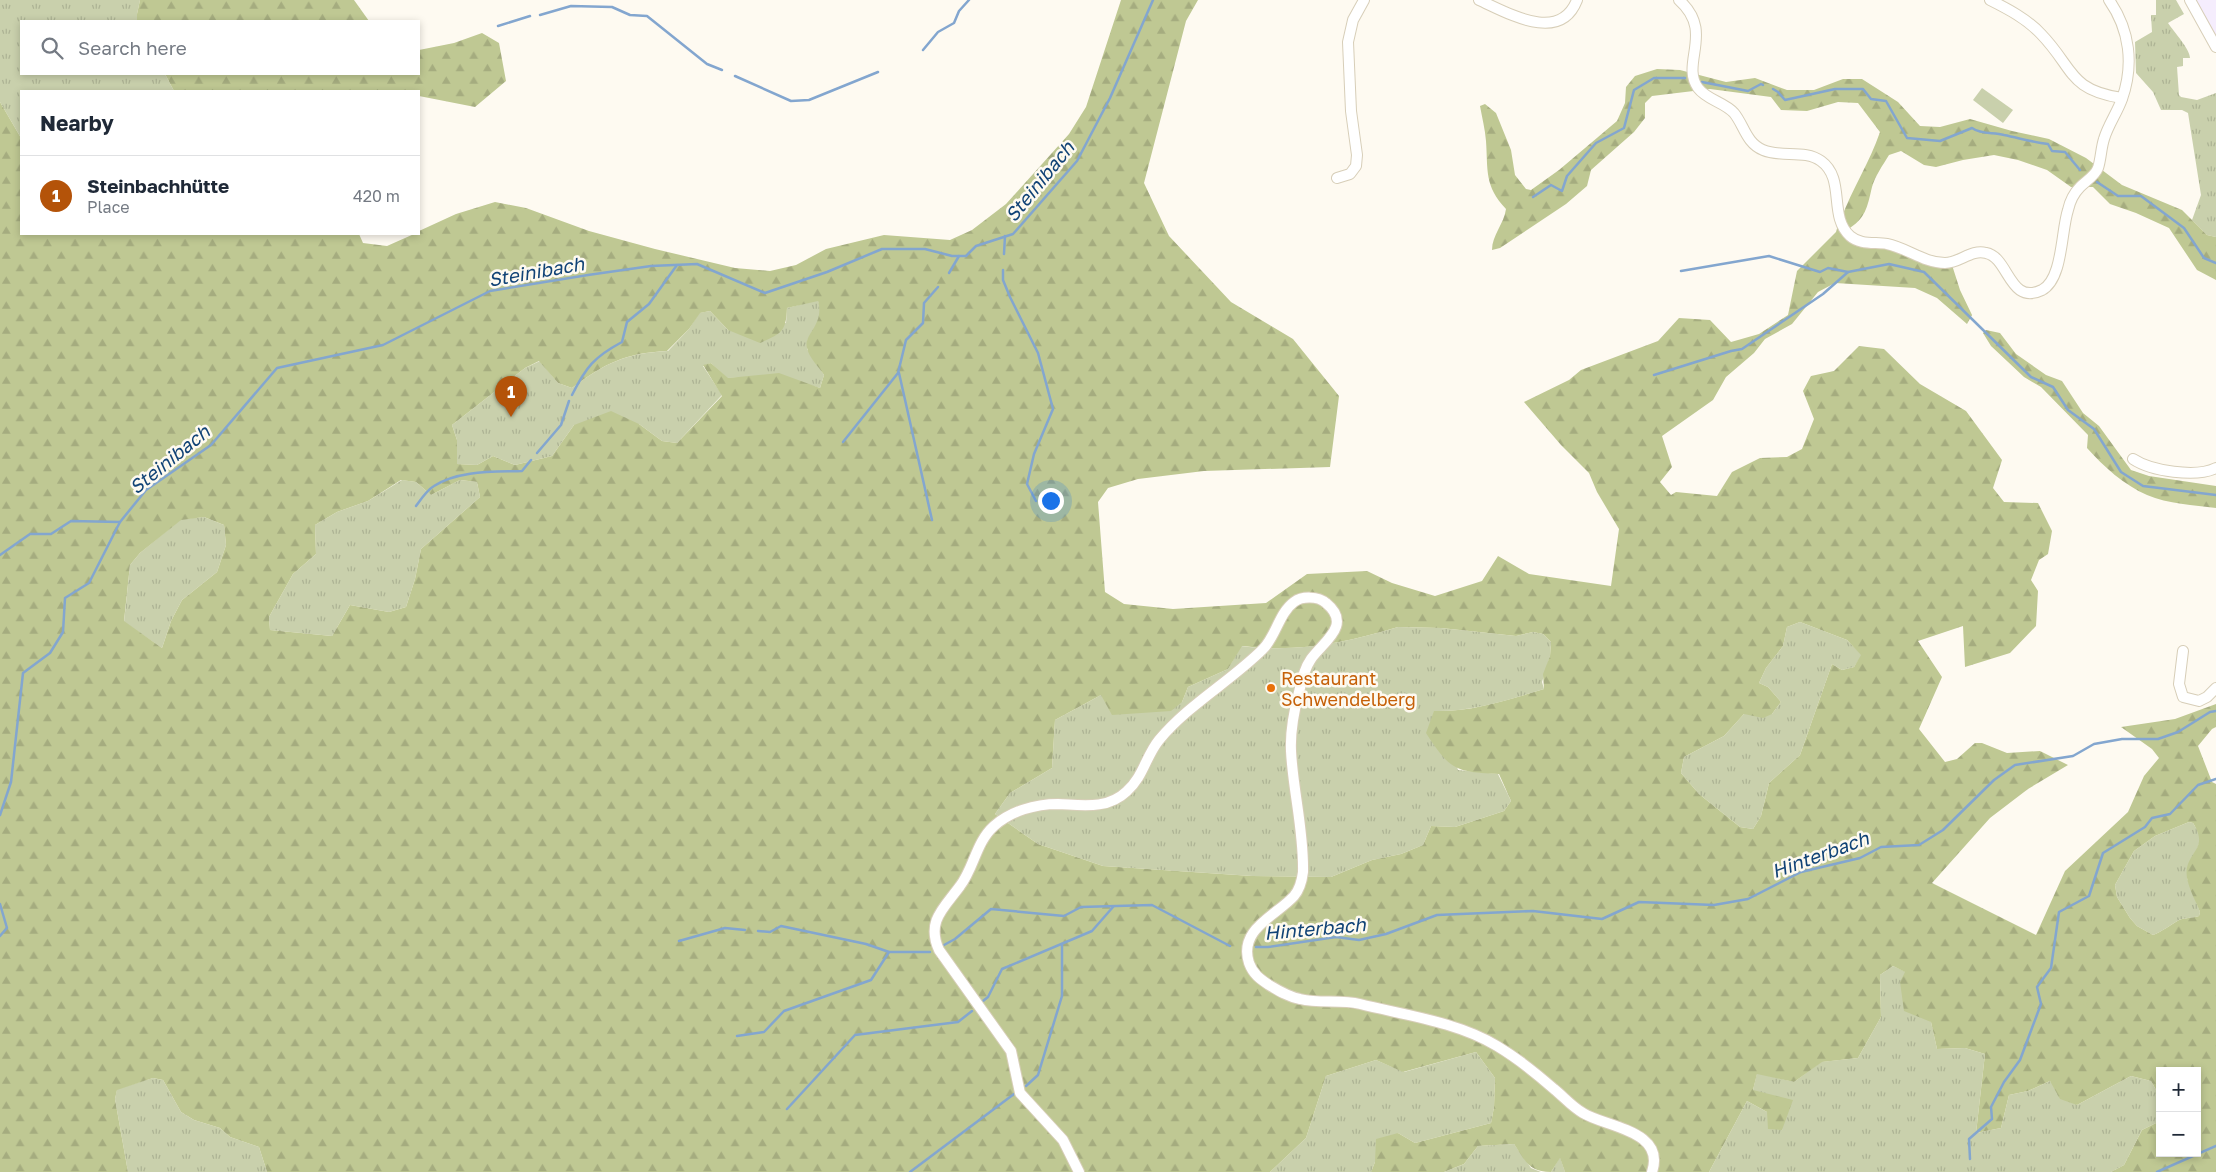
<!DOCTYPE html>
<html lang="en">
<head>
<meta charset="utf-8">
<style>
	:root { --surface:#fff; --page:#f6f6f7; --text:#1f2937; --muted:#747a83; --line:#e0e1e3; --accent:#b45309 }
	body { margin:0; font-family:"Golos Text",sans-serif; background:var(--page); color:var(--text) }
	.controls { position:absolute; right:15px; bottom:15px; display:grid; overflow:hidden; border-radius:0px; box-shadow:0 2px 8px #0003 }
	.controls button { width:45px; height:45px; display:grid; place-items:center; padding:0; border:0; border-bottom:1px solid var(--line); background:var(--surface); color:var(--text); font:25px sans-serif }
	.you { position:absolute; left:1050px; top:500px; width:18px; height:18px; margin:-12px; border:4px solid #fff; border-radius:50%; background:#1a73e8; box-shadow:0 0 0 8px #1a73e833 }
	.badge { display:grid; place-items:center; width:32px; height:32px; border-radius:50%; background:var(--accent); color:#fff; font-size:16px; font-weight:700 }
	.pin { position:absolute; translate:-50% -41px; filter:drop-shadow(0 1px 2px #0008) }
	.pin::after { content:''; position:absolute; top:26px; width:18px; height:15px; background:inherit; clip-path:polygon(0 0,100% 0,50% 100%) }
	.list { margin:0; padding:0; list-style:none }
	h2 { display:flex; justify-content:space-between; align-items:center; height:65px; margin:0; padding:0 20px; font-size:21px }
	h2 small { font-size:16px; font-weight:400; color:var(--muted) }
	.list li { display:grid; grid-template-columns:32px 1fr auto; gap:15px; align-items:center; box-sizing:border-box; height:80px; padding:0 20px; border-top:1px solid var(--line) }
	.list b { display:block; font-size:19px; white-space:nowrap }
	.list p { margin:0; font-size:16px; white-space:nowrap; color:var(--muted) }
	.list em { font-size:16px; font-style:normal; color:var(--muted) }
	.icon { flex:none; width:28px; height:28px; fill:none; stroke:currentColor; stroke-width:2; stroke-linecap:round; stroke-linejoin:round }
	.map { position:relative; flex:none; width:2216px; height:1172px; overflow:hidden }
	.search { position:absolute; background:var(--surface); box-shadow:0 2px 8px #0003; left:20px; top:20px; width:400px; height:55px; display:flex; align-items:center; gap:12px; box-sizing:border-box; padding:0 18px; border-radius:0px; color:var(--muted); font-size:19px }
	.panel { position:absolute; background:var(--surface); box-shadow:0 2px 8px #0003; left:20px; top:90px; width:400px; height:145px; border-radius:0px }
	.map>svg:first-child { display:block }
	.education { fill:#f5edfd }
	.grass { fill:url(#grass-tufts) }
	.forest { fill:url(#forest-firs); fill-rule:evenodd }
	.pitch { fill:#c9d0ac }
	.lines { fill:none; stroke-linecap:round; stroke-linejoin:round }
	.stream { stroke:#83a6cf; stroke-width:2.5 }
	.street-casing { stroke:#d7ceb8; stroke-width:12 }
	.street { stroke:#fff; stroke-width:10 }
	.food-dot { fill:#e8710a; stroke:#fefaf1; stroke-width:2 }
	.labels { text-anchor:middle; dominant-baseline:central; stroke-width:5; stroke-linejoin:round; paint-order:stroke }
	.food-label { font-size:18px; fill:#c56008; stroke:#fefaf1; text-anchor:start }
	.water-label { font-size:19px; font-style:italic; fill:#114376; stroke:#fefaf1 }
</style>
</head>
<body>
<div class="map">
<svg width="2216" height="1172" viewBox="0 0 2216 1172">
	<defs>
		<pattern id="grass-tufts" width="24" height="20" patternUnits="userSpaceOnUse" patternTransform="scale(1.25)"><rect width="24" height="20" fill="#c9d0ac"/><path d="M3 7l-1-3M5 7V3M7 7l1-3M15 17l-1-3M17 17v-4M19 17l1-3" fill="none" stroke="#adb394"/></pattern>
		<pattern id="forest-firs" width="22" height="20" patternUnits="userSpaceOnUse" patternTransform="scale(1.25)"><rect width="22" height="20" fill="#bfc893"/><path d="M5 1l3.5 6h-7zM16 11l3.5 6h-7z" fill="#a5ac7f"/></pattern>
	</defs>
	<rect width="100%" height="100%" fill="#fefaf1"/>
	<path class="education" d="M 2195,0 L 2216,0 L 2216,37 L 2216,36 Z"/>
	<g class="grass">
		<path d="M 0,0 L 140,0 L 137,14 L 137,21 L 21,21 L 21,74 L 165,74 L 174,91 L 21,91 L 21,138 L 0,102 Z"/>
		<path d="M 2156,0 L 2176,0 L 2184,14 L 2168,23 C 2174,32 2190,49 2190,58 L 2183,58 L 2183,66 L 2177,67 L 2179,95 L 2181,97 L 2197,100 L 2216,93 L 2216,237 L 2207,235 L 2192,220 L 2201,195 L 2188,113 L 2182,110 L 2161,110 L 2153,92 L 2136,73 L 2135,42 L 2152,32 L 2151,15 L 2156,15 Z"/>
		<path d="M 818,300 L 821,311 L 817,324 L 807,341 L 807,349 L 824,375 L 820,388 C 790,379 759,377 727,378 L 711,363 L 703,366 L 722,395 L 677,443 L 662,441 L 639,424 L 574,425 L 552,456 L 515,465 L 493,456 L 477,465 L 456,464 L 457,440 L 452,425 L 525,368 L 540,361 L 558,383 L 572,388 C 605,363 626,353 668,351 L 689,329 L 699,313 L 710,311 L 728,330 L 786,323 L 787,308 Z"/>
		<path d="M 402,480 L 416,482 L 431,495 L 460,480 L 477,482 L 480,497 L 421,549 L 415,579 L 406,607 L 389,612 L 350,605 L 332,636 L 270,630 L 269,617 L 293,574 L 316,554 L 315,525 L 337,512 L 368,501 Z"/>
		<path d="M 204,517 L 224,525 L 226,545 L 217,572 L 182,600 L 171,621 L 162,648 L 124,622 L 130,565 L 140,553 L 181,519 Z"/>
		<path d="M 1800,622 L 1847,640 L 1862,655 L 1854,667 L 1842,670 L 1832,664 L 1800,755 L 1769,783 L 1761,816 L 1753,829 L 1740,827 L 1699,794 L 1681,773 L 1684,757 L 1724,736 L 1744,714 L 1772,714 L 1781,702 L 1768,687 L 1759,683 L 1766,668 L 1783,646 L 1787,627 Z"/>
		<path d="M 1398,627 L 1441,628 L 1516,636 L 1533,632 L 1543,634 L 1551,642 L 1550,656 L 1542,682 L 1544,689 C 1508,700 1472,712 1434,711 L 1458,770 L 1498,774 L 1511,801 L 1504,811 L 1455,827 L 1431,826 L 1423,845 L 1401,854 L 1372,860 L 1331,877 L 1252,876 L 1103,866 L 1038,844 L 995,814 L 1010,793 L 1052,768 L 1055,720 L 1101,695 L 1182,702 L 1188,687 L 1228,669 L 1241,646 C 1297,653 1345,643 1398,627 Z"/>
		<path d="M 2189,822 L 2193,823 L 2199,833 L 2200,841 L 2187,878 L 2200,912 L 2199,916 C 2192,918 2184,918 2179,920 C 2170,925 2163,931 2153,935 L 2137,926 L 2130,918 L 2117,897 L 2115,885 L 2134,851 L 2155,836 Z"/>
		<path d="M 1893,966 L 1906,972 L 1931,1022 L 1937,1049 L 1965,1048 L 1985,1054 L 1976,1133 L 2001,1128 L 2009,1095 L 2028,1091 L 2050,1081 L 2077,1105 L 2131,1076 L 2151,1081 L 2160,1097 L 2160,1121 L 2142,1130 L 2124,1165 L 2111,1172 L 1709,1172 L 1747,1101 L 1767,1112 L 1783,1130 L 1753,1090 L 1757,1073 L 1794,1082 L 1821,1062 L 1858,1058 L 1881,1017 L 1880,975 Z"/>
		<path d="M 1476,1052 L 1495,1078 L 1494,1107 L 1491,1123 L 1415,1143 L 1398,1133 L 1375,1162 L 1371,1172 L 1270,1172 L 1306,1138 L 1326,1076 L 1376,1060 L 1404,1072 Z"/>
		<path d="M 153,1078 L 163,1080 L 181,1112 L 194,1120 L 220,1128 L 230,1137 L 259,1147 L 267,1172 L 128,1172 L 115,1099 L 117,1089 Z"/>
		<path d="M 1514,1144 L 1531,1168 L 1541,1172 L 1444,1172 L 1464,1164 L 1478,1146 Z"/>
		<path d="M 1560,1157 L 1565,1172 L 1551,1172 Z"/>
	</g>
	<g class="forest">
		<path d="M 140,0 L 354,0 L 369,21 L 137,21 L 137,14 Z"/>
		<path d="M 1121,0 L 1198,0 L 1186,21 L 1144,183 L 1169,236 L 1231,302 L 1293,339 L 1339,396 L 1330,467 L 1204,471 L 1138,479 L 1108,488 L 1098,502 L 1105,592 L 1124,604 L 1173,609 L 1266,603 L 1307,574 L 1367,571 L 1392,583 L 1435,596 L 1482,581 L 1498,556 L 1529,574 L 1611,586 L 1619,529 L 1597,492 L 1589,473 L 1561,445 L 1524,402 L 1569,380 L 1581,370 L 1658,341 L 1679,318 L 1710,320 L 1731,342 L 1759,334 L 1788,315 L 1797,271 L 1836,232 L 1838,225 L 1844,232 L 1952,265 L 1960,290 L 1972,315 L 1967,324 L 1937,298 L 1915,288 L 1835,283 L 1818,292 L 1792,324 L 1765,339 L 1754,353 L 1726,377 L 1713,400 L 1662,436 L 1672,467 L 1660,482 L 1671,495 L 1676,492 L 1717,496 L 1732,472 L 1760,458 L 1787,457 L 1802,449 L 1814,419 L 1803,391 L 1811,376 L 1834,371 L 1859,346 L 1884,349 L 1920,384 L 1966,411 L 2002,460 L 1993,488 L 2004,502 L 2038,503 L 2052,531 L 2048,554 L 2039,560 L 2031,580 L 2038,591 L 2036,626 L 2010,653 L 1965,667 L 1963,626 L 1918,641 L 1942,677 L 1919,729 L 1945,762 L 1957,759 L 1975,743 L 1982,743 L 2007,753 L 2040,751 L 2068,765 L 2028,789 L 1990,818 L 1932,883 L 2036,935 L 2065,871 L 2128,812 L 2144,776 L 2159,758 L 2152,749 L 2121,727 L 2175,719 L 2216,704 L 2216,727 L 2212,729 L 2198,746 L 2212,782 L 2216,784 L 2216,1172 L 2111,1172 L 2124,1165 L 2142,1130 L 2160,1121 L 2160,1153 L 2197,1153 L 2197,1071 L 2160,1071 L 2160,1097 L 2151,1081 L 2131,1076 L 2077,1105 L 2060,1099 L 2050,1081 L 2028,1091 L 2009,1095 L 2001,1128 L 1976,1133 L 1985,1054 L 1965,1048 L 1937,1049 L 1931,1022 L 1904,1011 L 1900,982 L 1905,972 L 1893,966 L 1880,975 L 1881,1017 L 1858,1058 L 1822,1062 L 1794,1082 L 1757,1074 L 1753,1090 L 1793,1100 L 1782,1130 L 1768,1129 L 1767,1112 L 1747,1101 L 1709,1172 L 1565,1172 L 1560,1158 L 1551,1172 C 1528,1172 1525,1160 1514,1144 L 1478,1146 L 1464,1164 L 1444,1172 L 1371,1172 L 1375,1162 L 1376,1139 L 1398,1133 L 1415,1143 L 1491,1123 L 1494,1107 L 1495,1078 L 1476,1052 L 1403,1072 L 1376,1060 L 1326,1076 L 1306,1138 L 1270,1172 L 267,1172 L 259,1147 L 230,1137 L 220,1128 L 194,1120 L 181,1112 L 163,1080 L 153,1078 L 117,1090 L 115,1099 L 128,1172 L 0,1172 L 0,102 L 21,138 L 21,234 L 359,234 L 363,243 L 387,246 L 414,234 L 419,234 L 419,231 L 456,214 L 495,202 L 526,208 L 589,231 L 655,249 L 735,268 L 770,271 L 796,265 L 826,249 L 884,235 L 950,240 L 972,230 L 1006,204 L 1069,134 L 1086,107 ZM 818,301 C 825,325 803,334 807,348 C 809,358 819,367 824,375 L 820,388 L 779,373 L 728,378 L 711,363 L 703,365 L 722,396 L 677,443 L 662,441 L 639,424 L 611,411 L 574,425 L 552,456 L 515,465 L 493,456 L 477,465 L 457,464 L 457,440 L 452,425 L 525,368 L 539,361 L 558,383 L 572,388 C 605,363 626,353 667,351 L 689,329 L 700,313 L 710,311 L 728,330 L 760,343 C 782,333 786,332 787,308 ZM 401,480 L 416,482 L 431,495 L 460,480 L 477,482 L 480,497 L 421,549 L 415,579 L 406,607 L 389,612 L 350,605 L 332,636 L 270,630 L 269,617 L 293,574 L 316,554 L 315,525 L 337,512 L 368,501 ZM 204,517 L 224,525 L 226,545 L 217,572 L 182,600 L 171,621 L 162,648 L 124,621 L 130,565 L 140,553 L 181,520 ZM 1800,622 L 1847,640 L 1861,655 L 1854,667 L 1842,670 L 1832,664 L 1800,755 L 1769,783 L 1761,816 L 1753,829 L 1740,827 L 1699,794 L 1681,773 L 1684,757 L 1724,736 L 1744,714 L 1763,718 L 1772,714 L 1781,702 L 1768,687 L 1759,683 L 1766,668 L 1783,646 L 1787,627 ZM 1398,627 L 1441,628 L 1516,636 L 1533,632 L 1543,634 L 1551,642 L 1550,656 L 1543,674 L 1544,689 C 1507,700 1472,712 1434,711 L 1426,733 C 1450,770 1455,772 1499,774 L 1511,801 L 1504,811 L 1455,827 L 1431,826 L 1423,845 L 1401,854 L 1372,860 L 1331,877 L 1252,876 L 1103,866 L 1038,844 L 995,814 L 1010,793 L 1052,768 L 1055,720 L 1101,695 L 1112,715 L 1171,711 L 1182,702 L 1188,687 L 1228,669 L 1242,646 C 1297,653 1345,643 1398,627 ZM 2189,822 L 2193,823 C 2211,851 2183,852 2187,878 C 2189,889 2196,902 2200,912 L 2199,916 C 2192,918 2184,918 2179,920 C 2170,925 2163,931 2153,935 L 2137,926 L 2130,918 L 2117,897 L 2115,885 L 2134,851 L 2155,836 Z"/>
		<path d="M 482,33 L 499,43 L 506,81 L 475,107 L 419,96 L 419,91 L 174,91 L 165,74 L 419,74 L 419,50 L 454,43 Z"/>
		<path d="M 1657,69 L 1680,70 L 1726,82 L 1755,78 L 1787,90 L 1814,90 L 1843,79 L 1862,79 L 1898,102 L 1920,126 L 1940,127 L 1970,119 L 2012,131 L 2049,139 L 2086,158 L 2122,185 L 2182,210 L 2207,235 L 2216,237 L 2216,280 L 2197,270 L 2169,228 L 2136,213 L 2110,204 L 2093,187 L 2071,187 L 2047,170 L 2018,160 L 1994,155 L 1963,160 L 1936,167 L 1924,165 L 1901,151 L 1889,155 C 1883,165 1875,176 1872,187 C 1867,208 1866,218 1847,230 L 1841,219 C 1852,189 1870,162 1880,132 L 1858,103 L 1838,102 L 1807,111 L 1781,110 L 1771,97 L 1710,89 L 1652,96 L 1645,103 L 1645,118 L 1634,132 L 1591,170 L 1587,186 L 1566,204 L 1500,248 L 1492,250 C 1492,235 1504,224 1506,209 C 1484,186 1488,170 1486,141 C 1485,129 1482,117 1480,106 L 1485,104 L 1496,113 L 1511,150 L 1515,175 L 1526,189 L 1531,190 L 1559,170 L 1617,121 L 1625,103 L 1626,87 L 1635,76 Z"/>
		<path d="M 1986,330 L 2000,333 L 2016,354 L 2046,375 L 2062,381 L 2083,413 L 2099,426 L 2131,470 L 2149,476 L 2216,486 L 2216,508 C 2194,505 2168,504 2147,495 C 2124,485 2104,467 2087,448 L 2088,435 L 2041,387 L 2024,377 L 1991,346 L 1983,333 Z"/>
	</g>
	<path class="pitch" d="M 1982,88 L 2013,110 L 2003,123 L 1973,100 Z"/>
	<g class="lines">
		<g class="stream">
			<path d="M 540,15 L 571,6 L 612,7 L 630,15 L 647,16 L 707,64 L 722,70"/>
			<path d="M 498,26 L 530,16"/>
			<path d="M 923,50 L 938,32 L 954,23 L 959,11 L 969,0"/>
			<path d="M 735,76 L 791,101 L 809,100 L 878,72"/>
			<path d="M 1702,82 L 1748,91 L 1761,84 L 1763,85"/>
			<path d="M 1773,89 L 1778,92 L 1785,100 L 1835,89 L 1863,89 L 1871,99 L 1886,101 L 1907,138 L 1940,141 L 1972,128 C 1982,135 1993,132 2004,135 C 2019,138 2032,142 2048,144 L 2052,151 L 2065,152 L 2080,170"/>
			<path d="M 2097,182 L 2118,196 L 2141,196 L 2184,228 L 2204,258 L 2216,263"/>
			<path d="M 1533,197 L 1551,185 L 1562,191 L 1567,176 L 1596,143 L 1624,128 L 1634,90 L 1654,78 L 1685,78"/>
			<path d="M 1004,254 L 1005,236"/>
			<path d="M 1003,270 L 1003,280 L 1010,297 L 1038,353 L 1053,409 L 1034,454 L 1027,484 L 1036,501"/>
			<path d="M 1681,271 L 1769,256 L 1820,272 L 1828,268 L 1848,272 L 1889,264 L 1924,272 L 2031,377 L 2053,387 L 2068,410 L 2094,429 L 2121,472 L 2143,486 L 2216,495"/>
			<path d="M 949,273 L 959,256"/>
			<path d="M 899,373 L 932,520"/>
			<path d="M 1654,375 L 1731,351 L 1742,349 L 1823,294 L 1848,272"/>
			<path d="M 572,395 C 586,367 594,357 622,342 L 627,322 L 649,304 L 677,265"/>
			<path d="M 843,442 L 898,373 L 906,340 L 923,323 L 924,303 L 938,287"/>
			<path d="M 537,453 L 561,425 L 569,401"/>
			<path d="M 416,506 C 421,499 427,490 434,486 C 459,470 494,472 522,471 L 531,460"/>
			<path d="M 0,555 L 30,534 L 51,534 L 71,521 L 120,522"/>
			<path d="M 0,815 L 11,782 L 23,673 L 50,653 L 63,632 L 65,598 L 89,583 L 120,522 L 146,490 L 211,445 L 277,368 L 383,345 L 490,291 L 588,275 L 651,266 L 697,264 L 765,293 L 827,272 L 882,249 L 925,249 L 952,256 L 966,256 L 976,246 L 1013,234 L 1077,161 L 1110,98 L 1153,0"/>
			<path d="M 0,904 L 7,928 L 0,936"/>
			<path d="M 758,931 L 770,932 L 781,926 L 866,944 L 889,952 L 930,952"/>
			<path d="M 679,941 L 725,928 L 745,930"/>
			<path d="M 944,945 L 955,939 L 991,909 L 1064,916 L 1081,907 L 1152,905 L 1230,946"/>
			<path d="M 1256,947 L 1268,947 L 1336,937 L 1359,940 L 1386,934 L 1437,915 L 1533,911 L 1602,919 L 1639,902 L 1714,905 L 1748,899 L 1801,872 L 1860,858 L 1881,847 L 1919,845 L 1943,830 L 1994,780 L 2015,765 L 2073,756 L 2094,744 L 2122,739 L 2158,739 L 2178,732 L 2210,712 L 2216,711"/>
			<path d="M 983,1001 L 988,997 L 1002,969 L 1092,931 L 1113,907"/>
			<path d="M 737,1036 L 764,1032 L 784,1011 L 871,980 L 889,952"/>
			<path d="M 1026,1086 L 1038,1075 L 1062,996 L 1062,944"/>
			<path d="M 787,1109 L 855,1035 L 958,1022 L 972,1011"/>
			<path d="M 1970,1159 L 1969,1139 L 1992,1119 L 1991,1107 L 2004,1082 L 2020,1060 L 2041,1004 L 2037,987 L 2051,968 L 2059,912 L 2089,896 L 2103,853 L 2145,827 L 2152,818 L 2170,814 L 2198,785 L 2216,779"/>
			<path d="M 910,1172 L 1014,1094"/>
			<path d="M 2157,1172 L 2216,1146"/>
		</g>
		<g class="street-casing">
			<g id="street">
				<path d="M 1479,0 C 1508,13 1560,44 1577,0"/>
				<path d="M 1679,0 C 1715,32 1680,63 1698,88 C 1707,100 1724,102 1734,113 C 1744,125 1746,143 1763,150 C 1781,158 1805,149 1821,161 C 1846,179 1828,216 1850,236 C 1860,245 1875,242 1887,244 C 1907,248 1924,263 1945,263 C 1960,263 1971,249 1986,253 C 2009,257 2009,306 2042,290 C 2063,279 2061,231 2068,210 C 2070,201 2074,193 2080,187 C 2086,181 2095,176 2098,168 C 2101,159 2101,148 2104,139 C 2108,125 2117,113 2122,99 C 2134,65 2130,30 2109,0"/>
				<path d="M 1990,0 C 2008,9 2027,19 2041,34 C 2074,68 2068,90 2122,98"/>
				<path d="M 2190,0 L 2216,47"/>
				<path d="M 1337,178 L 1350,174 L 1356,166 L 1357,155 L 1351,111 L 1348,42 L 1353,20 L 1364,0"/>
				<path d="M 2133,459 C 2151,471 2196,478 2216,468"/>
				<path d="M 2183,651 L 2179,684 L 2183,697 L 2199,701 L 2207,697 L 2216,688"/>
				<path d="M 1079,1172 L 1063,1140 L 1020,1093 L 1011,1051 L 939,950 C 926,921 944,908 960,886 C 974,868 976,842 994,826 C 1011,811 1035,804 1058,804 C 1082,805 1107,810 1127,791 C 1143,777 1146,756 1159,740 C 1189,704 1231,681 1263,649 C 1276,636 1279,613 1294,602 C 1302,596 1318,596 1326,603 C 1353,625 1323,642 1311,659 C 1304,669 1302,680 1299,692 C 1294,711 1290,731 1291,751 C 1293,791 1304,831 1303,872 C 1302,880 1300,889 1294,896 C 1276,916 1238,929 1249,963 C 1253,974 1260,979 1269,985 C 1279,991 1289,997 1300,999 C 1320,1004 1340,999 1360,1004 C 1404,1015 1458,1022 1497,1046 C 1517,1058 1537,1074 1554,1089 C 1564,1097 1572,1107 1583,1113 C 1605,1127 1666,1130 1652,1172"/>
			</g>
		</g>
		<use href="#street" class="street"/>
	</g>
	<circle class="food-dot" cx="1271" cy="688" r="5"/>
	<g class="labels">
		<g class="food-label">
			<text x="1281" y="678">Restaurant<tspan x="1281" dy="21">Schwendelberg</tspan></text>
		</g>
		<g class="water-label">
			<text transform="translate(1039 181) rotate(-51)">Steinibach</text>
			<text transform="translate(536 271) rotate(-10)">Steinibach</text>
			<text transform="translate(169 459) rotate(-39)">Steinibach</text>
			<text transform="translate(1820 854) rotate(-20)">Hinterbach</text>
			<text transform="translate(1315 928) rotate(-5)">Hinterbach</text>
		</g>
	</g>
</svg>
<div class="controls">
<button>+</button>
<button>−</button>
</div>
<div class="you"></div>
<div class="pin badge" style="left:511px;top:417px">1</div>
<div class="search"><svg class="icon" aria-label="search" viewBox="0 0 24 24"><circle cx="10" cy="10" r="6"/><path d="M15 15l6 6"/></svg>Search here</div>
<section class="panel">
<h2>Nearby<small></small></h2>
<ul class="list">
<li><span class="badge">1</span><div><b>Steinbachhütte</b><p>Place</p></div><em>420 m</em></li>
</ul>
</section>
</div>
</body>
</html>
